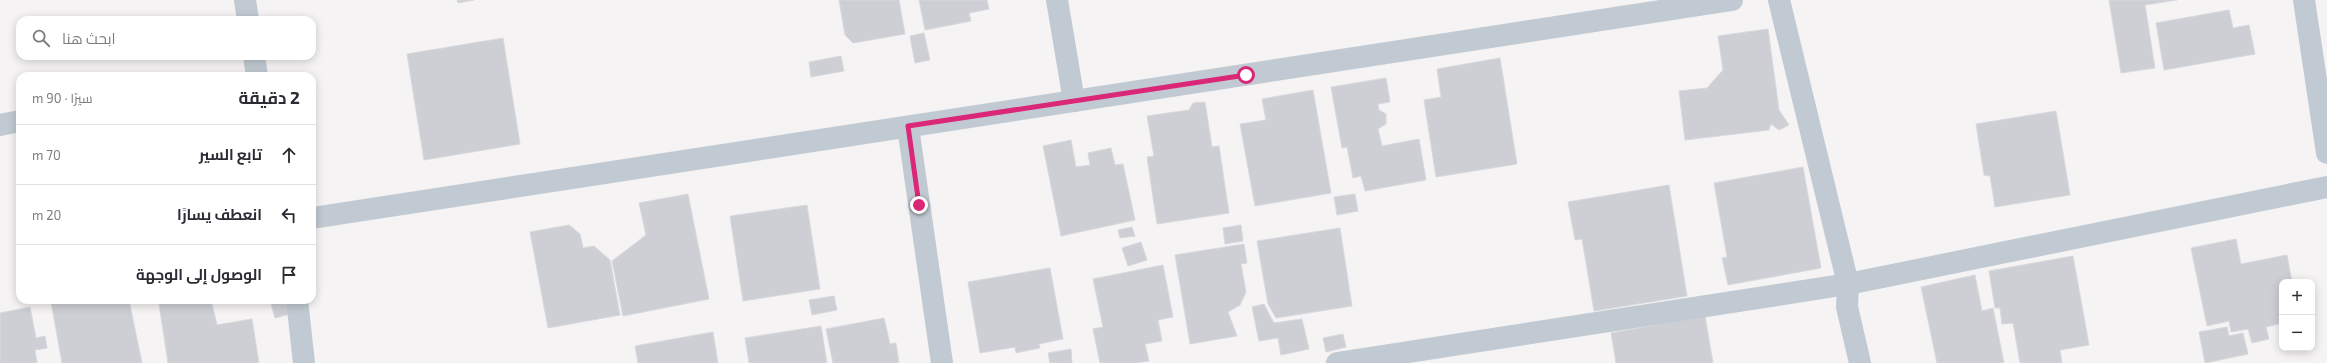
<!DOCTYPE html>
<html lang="ar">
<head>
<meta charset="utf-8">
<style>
	:root { --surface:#fff; --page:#f2f2f3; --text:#2b2b33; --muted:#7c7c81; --line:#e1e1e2 }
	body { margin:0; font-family:"Exo 2",Cairo,sans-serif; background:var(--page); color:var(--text); direction:rtl }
	.controls { position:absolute; right:12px; bottom:12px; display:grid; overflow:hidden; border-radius:8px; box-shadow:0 2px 10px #0003 }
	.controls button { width:36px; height:36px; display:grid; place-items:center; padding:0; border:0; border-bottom:1px solid var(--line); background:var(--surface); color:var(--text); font:20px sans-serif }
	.stop { position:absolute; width:12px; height:12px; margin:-9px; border:3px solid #db2777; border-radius:50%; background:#fff }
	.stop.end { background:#db2777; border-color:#fff; box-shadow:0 1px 4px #0008 }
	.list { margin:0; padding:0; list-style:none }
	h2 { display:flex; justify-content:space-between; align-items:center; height:52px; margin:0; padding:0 16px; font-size:17px }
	h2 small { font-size:13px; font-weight:400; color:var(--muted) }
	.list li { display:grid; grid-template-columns:26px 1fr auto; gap:12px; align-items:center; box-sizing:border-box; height:60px; padding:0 16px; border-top:1px solid var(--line) }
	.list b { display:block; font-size:15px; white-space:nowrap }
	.list em { font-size:13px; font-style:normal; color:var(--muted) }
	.icon { flex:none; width:22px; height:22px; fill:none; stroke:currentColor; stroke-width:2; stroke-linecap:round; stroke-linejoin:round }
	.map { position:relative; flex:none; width:2327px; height:363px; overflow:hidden; direction:ltr }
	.search { position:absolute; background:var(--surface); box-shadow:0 2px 10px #0003; left:16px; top:16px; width:300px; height:44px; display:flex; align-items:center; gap:10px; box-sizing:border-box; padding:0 14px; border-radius:12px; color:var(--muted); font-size:15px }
	.panel { position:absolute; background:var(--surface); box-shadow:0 2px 10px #0003; left:16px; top:72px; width:300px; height:232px; border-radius:12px; direction:rtl }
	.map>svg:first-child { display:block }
	.building { fill:#cdcfd5; stroke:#d7d9de }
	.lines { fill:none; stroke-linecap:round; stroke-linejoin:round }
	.minor { stroke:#c1cad2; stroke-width:22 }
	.route { stroke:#db2777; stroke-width:5 }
</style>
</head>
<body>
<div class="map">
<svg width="2327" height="363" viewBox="0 0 2327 363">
	<rect width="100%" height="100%" fill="#f5f3f3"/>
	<g class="building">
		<path d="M 457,0 L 474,0 L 458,3 Z"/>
		<path d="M 839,0 L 899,0 L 905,34 L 853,43 L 845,35 Z"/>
		<path d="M 919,0 L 987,0 L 989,9 L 969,13 L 971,21 L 925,30 Z"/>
		<path d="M 2109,0 L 2177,0 L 2145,5 L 2155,68 L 2121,73 Z"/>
		<path d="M 2229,10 L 2233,28 L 2249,25 L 2255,54 L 2164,70 L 2156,23 Z"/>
		<path d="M 1768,29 L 1779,110 L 1789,125 L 1779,130 L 1771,124 L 1769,130 L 1685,140 L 1679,91 L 1707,88 L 1723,70 L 1718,36 Z"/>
		<path d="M 924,33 L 930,60 L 915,63 L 910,36 Z"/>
		<path d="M 503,38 L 520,144 L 424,160 L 407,54 Z"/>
		<path d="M 841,56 L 844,71 L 811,77 L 809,62 Z"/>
		<path d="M 1500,58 L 1517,164 L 1436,177 L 1424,100 L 1441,97 L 1437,69 Z"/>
		<path d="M 1386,78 L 1390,102 L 1378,104 L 1379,110 L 1386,114 L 1386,124 L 1378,129 L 1382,146 L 1419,139 L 1426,180 L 1365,191 L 1361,176 L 1353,178 L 1347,147 L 1342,148 L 1331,87 Z"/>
		<path d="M 1313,90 L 1331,193 L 1255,206 L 1240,124 L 1266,120 L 1262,99 Z"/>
		<path d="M 1205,102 L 1212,147 L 1219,146 L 1229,213 L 1157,224 L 1147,157 L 1154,156 L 1147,116 L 1189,110 L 1193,103 Z"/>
		<path d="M 2056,111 L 2070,195 L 1995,207 L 1990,176 L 1984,175 L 1976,124 Z"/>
		<path d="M 1071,140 L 1076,167 L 1090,165 L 1088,153 L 1111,148 L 1115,165 L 1123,164 L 1135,220 L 1061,236 L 1043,146 Z"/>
		<path d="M 1803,167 L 1821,268 L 1728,285 L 1722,258 L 1727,257 L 1714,183 Z"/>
		<path d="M 1669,185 L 1687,296 L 1594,311 L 1582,239 L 1575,240 L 1568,202 Z"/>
		<path d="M 688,194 L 709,299 L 623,316 L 612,261 L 646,235 L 639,203 Z"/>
		<path d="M 1355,194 L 1358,211 L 1337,215 L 1334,197 Z"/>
		<path d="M 807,205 L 820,289 L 743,301 L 730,216 Z"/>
		<path d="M 569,225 L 580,234 L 583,248 L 594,246 L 610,260 L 620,315 L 548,328 L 530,232 Z"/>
		<path d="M 1241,225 L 1243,241 L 1225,244 L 1223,228 Z"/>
		<path d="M 1132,227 L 1135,236 L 1120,238 L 1118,230 Z"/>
		<path d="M 1340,228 L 1352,306 L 1276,318 L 1268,304 L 1257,241 Z"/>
		<path d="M 2236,239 L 2241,264 L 2287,255 L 2292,282 L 2282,282 L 2282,323 L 2266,327 L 2269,339 L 2252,343 L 2248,329 L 2231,332 L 2229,321 L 2207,326 L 2191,248 Z"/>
		<path d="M 1141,242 L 1147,260 L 1128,266 L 1122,248 Z"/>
		<path d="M 1244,244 L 1247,263 L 1241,264 L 1246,292 L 1240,305 L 1228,312 L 1237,336 L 1190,344 L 1175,255 Z"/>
		<path d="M 2073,256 L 2089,345 L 2060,350 L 2062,363 L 2020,363 L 2013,323 L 2002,324 L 2000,308 L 1995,308 L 1989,271 Z"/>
		<path d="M 1163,265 L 1173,317 L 1158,320 L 1162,341 L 1145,344 L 1149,361 L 1136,363 L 1100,363 L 1093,329 L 1103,327 L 1093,279 Z"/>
		<path d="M 1050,268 L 1063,339 L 1039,344 L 1040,348 L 1016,353 L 1015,347 L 980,353 L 968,282 Z"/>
		<path d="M 1975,275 L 1982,311 L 1993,308 L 2004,363 L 1937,363 L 1921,287 Z"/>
		<path d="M 834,296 L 837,310 L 812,315 L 809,300 Z"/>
		<path d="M 62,300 L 129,300 L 142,363 L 62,363 L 51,302 Z"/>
		<path d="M 181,300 L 211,300 L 217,325 L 252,319 L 259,363 L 168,363 L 159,304 Z"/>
		<path d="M 270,300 L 286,300 L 290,314 L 275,318 Z"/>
		<path d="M 1264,304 L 1274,323 L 1302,319 L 1309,349 L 1281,355 L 1278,338 L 1259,341 L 1252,307 Z"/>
		<path d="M 30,307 L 36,338 L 45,336 L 47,348 L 35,350 L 37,363 L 0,363 L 0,313 Z"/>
		<path d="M 1705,316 L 1713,363 L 1616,363 L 1611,333 Z"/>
		<path d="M 884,318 L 890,344 L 896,343 L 899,363 L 833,363 L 826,329 Z"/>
		<path d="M 821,326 L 827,363 L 749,363 L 745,338 Z"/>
		<path d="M 2227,327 L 2229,336 L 2243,333 L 2248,354 L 2205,363 L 2199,332 Z"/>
		<path d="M 713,332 L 718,363 L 638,363 L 635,346 Z"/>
		<path d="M 1343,334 L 1346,347 L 1326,352 L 1323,338 Z"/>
		<path d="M 1071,349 L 1072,363 L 1050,363 L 1048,353 Z"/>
	</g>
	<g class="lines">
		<g class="minor">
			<path d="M 245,0 L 248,20"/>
			<path d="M 1057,0 L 1074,101"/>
			<path d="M 1779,0 L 1848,284 L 1847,307 L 1860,363"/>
			<path d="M 2304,0 L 2327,153"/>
			<path d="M 254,56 L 257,76"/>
			<path d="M 0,125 L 20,121"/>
			<path d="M 908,127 L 942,363"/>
			<path d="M 312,218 L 1732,0"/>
			<path d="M 297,300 L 304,363"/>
			<path d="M 1337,363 L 1848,284 L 2327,187"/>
		</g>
	</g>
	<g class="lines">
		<path class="route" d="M 919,205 L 908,126 L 1246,75"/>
	</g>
</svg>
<div class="controls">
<button>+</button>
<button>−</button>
</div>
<div class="stop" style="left:1246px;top:75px"></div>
<div class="stop end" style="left:919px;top:205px"></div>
<div class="search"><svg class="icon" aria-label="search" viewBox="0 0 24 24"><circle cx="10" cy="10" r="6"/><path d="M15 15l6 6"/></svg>ابحث هنا</div>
<section class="panel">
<h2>2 دقيقة<small>سيرًا · 90 m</small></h2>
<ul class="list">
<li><svg class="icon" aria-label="ahead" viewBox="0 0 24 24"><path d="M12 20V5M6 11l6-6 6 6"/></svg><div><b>تابع السير</b></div><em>70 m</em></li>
<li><svg class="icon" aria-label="left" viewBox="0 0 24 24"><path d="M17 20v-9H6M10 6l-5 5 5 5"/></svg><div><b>انعطف يسارًا</b></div><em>20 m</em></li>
<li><svg class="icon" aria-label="arrive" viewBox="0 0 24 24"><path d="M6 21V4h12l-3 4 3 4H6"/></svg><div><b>الوصول إلى الوجهة</b></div></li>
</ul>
</section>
</div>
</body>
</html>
